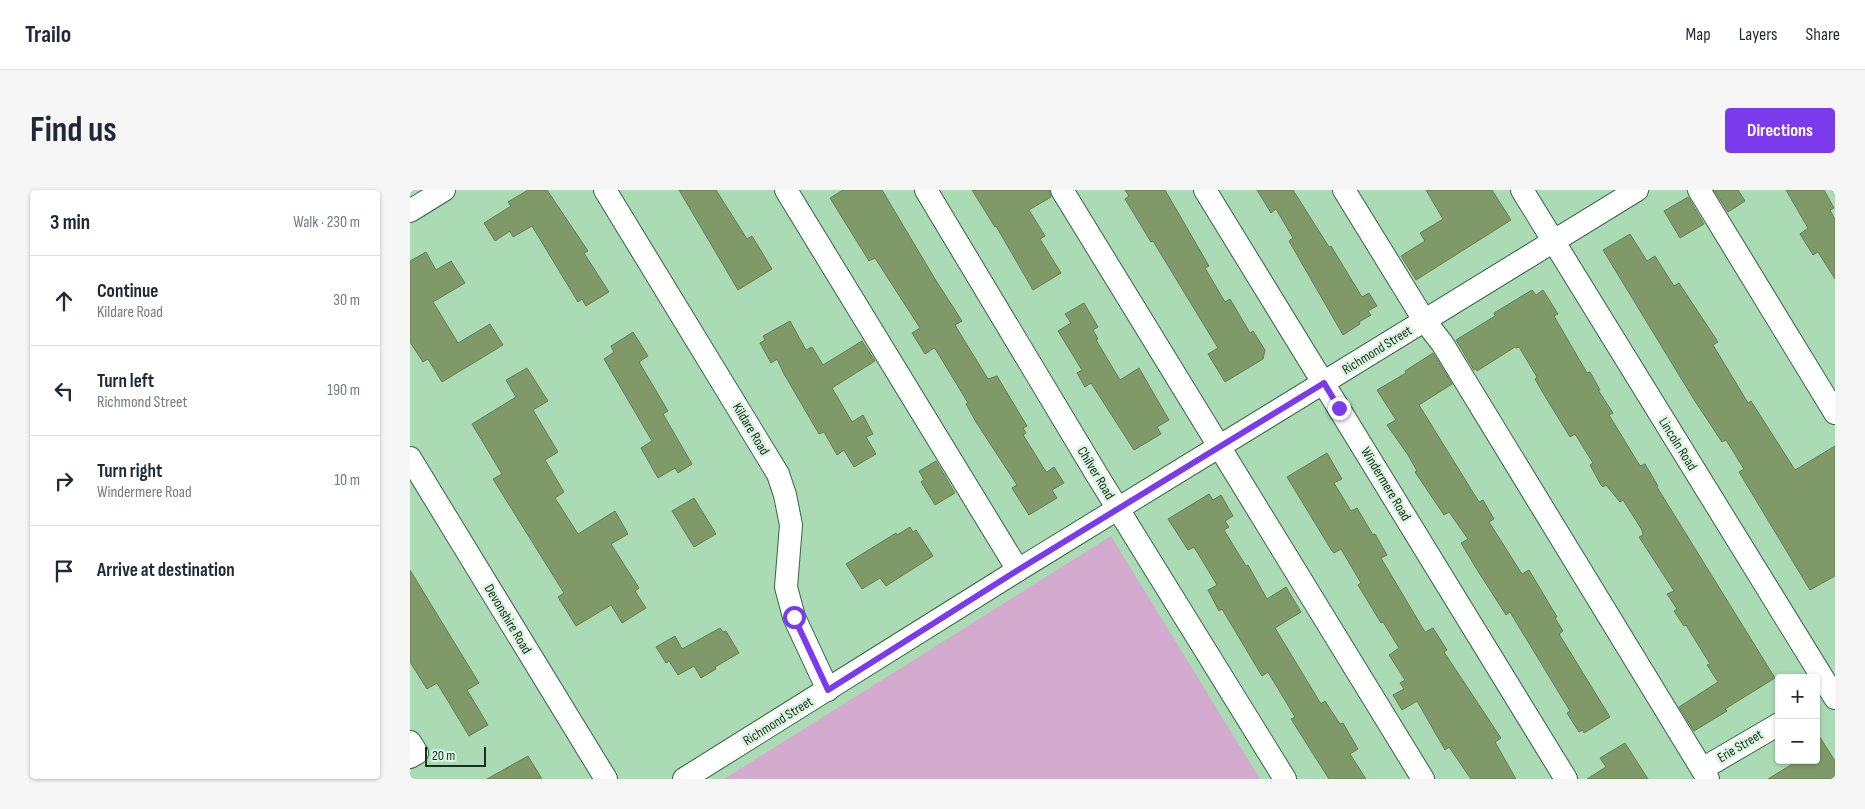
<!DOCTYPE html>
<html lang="en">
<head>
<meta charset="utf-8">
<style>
	:root { --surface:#fff; --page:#f6f6f7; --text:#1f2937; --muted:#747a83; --line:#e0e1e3; --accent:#7c3aed }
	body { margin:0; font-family:"Sofia Sans Condensed",sans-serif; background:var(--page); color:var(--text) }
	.controls { position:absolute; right:15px; bottom:15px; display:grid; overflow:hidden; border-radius:5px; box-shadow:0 1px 4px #0004 }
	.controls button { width:45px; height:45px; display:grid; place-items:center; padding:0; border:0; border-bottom:1px solid var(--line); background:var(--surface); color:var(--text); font:25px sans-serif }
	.scale { position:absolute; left:15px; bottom:12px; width:61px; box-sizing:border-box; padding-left:5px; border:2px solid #1b2f20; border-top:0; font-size:14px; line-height:18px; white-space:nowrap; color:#1b2f20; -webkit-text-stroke:4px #dcf5e0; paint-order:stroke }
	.stop { position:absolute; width:15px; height:15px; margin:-11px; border:4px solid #7c3aed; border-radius:50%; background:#fff }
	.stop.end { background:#7c3aed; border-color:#fff; box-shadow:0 1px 5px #0008 }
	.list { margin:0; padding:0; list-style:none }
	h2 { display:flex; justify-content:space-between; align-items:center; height:65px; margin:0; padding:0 20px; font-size:21px }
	h2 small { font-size:16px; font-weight:400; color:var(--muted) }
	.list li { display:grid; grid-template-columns:32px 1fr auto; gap:15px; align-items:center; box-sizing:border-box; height:90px; padding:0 20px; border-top:1px solid var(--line) }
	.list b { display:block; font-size:19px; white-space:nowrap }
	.list p { margin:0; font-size:16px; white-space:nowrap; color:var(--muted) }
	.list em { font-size:16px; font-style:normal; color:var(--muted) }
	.icon { flex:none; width:28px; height:28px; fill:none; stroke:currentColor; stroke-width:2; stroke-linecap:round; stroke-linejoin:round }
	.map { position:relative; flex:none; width:1425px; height:589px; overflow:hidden; border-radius:5px }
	header { display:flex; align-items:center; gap:30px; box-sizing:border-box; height:70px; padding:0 25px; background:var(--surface); border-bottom:1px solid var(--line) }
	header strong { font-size:24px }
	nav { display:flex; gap:28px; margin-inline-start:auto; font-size:18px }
	.intro { display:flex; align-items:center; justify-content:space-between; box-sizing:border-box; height:120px; padding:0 30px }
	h1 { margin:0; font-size:35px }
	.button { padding:12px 22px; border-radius:5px; background:var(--accent); color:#fff; font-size:18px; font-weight:700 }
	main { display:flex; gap:30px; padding:0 30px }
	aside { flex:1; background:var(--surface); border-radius:5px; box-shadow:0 1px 4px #0004 }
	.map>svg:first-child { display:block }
	.green { fill:#d5aacf }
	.building { fill:#809969; stroke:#667f50 }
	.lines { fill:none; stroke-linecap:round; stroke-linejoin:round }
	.minor-casing { stroke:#376442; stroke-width:24 }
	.minor { stroke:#fff; stroke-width:22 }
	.route { stroke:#7c3aed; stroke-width:6 }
	.labels { text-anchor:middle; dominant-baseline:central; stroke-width:5; stroke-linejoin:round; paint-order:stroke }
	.street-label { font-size:14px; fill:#1b2f20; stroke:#dcf5e0 }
</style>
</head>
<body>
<header>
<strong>Trailo</strong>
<nav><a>Map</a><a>Layers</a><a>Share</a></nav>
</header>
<div class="intro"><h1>Find us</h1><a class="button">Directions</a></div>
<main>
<aside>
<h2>3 min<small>Walk · 230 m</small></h2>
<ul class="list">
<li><svg class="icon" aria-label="ahead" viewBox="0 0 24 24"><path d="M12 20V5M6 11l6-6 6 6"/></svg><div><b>Continue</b><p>Kildare Road</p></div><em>30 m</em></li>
<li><svg class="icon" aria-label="left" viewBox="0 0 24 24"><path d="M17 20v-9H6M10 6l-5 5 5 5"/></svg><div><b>Turn left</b><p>Richmond Street</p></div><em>190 m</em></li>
<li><svg class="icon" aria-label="right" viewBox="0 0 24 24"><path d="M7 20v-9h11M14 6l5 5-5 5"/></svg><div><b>Turn right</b><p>Windermere Road</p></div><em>10 m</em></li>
<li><svg class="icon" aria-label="arrive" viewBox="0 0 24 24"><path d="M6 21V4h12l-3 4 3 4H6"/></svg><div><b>Arrive at destination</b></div></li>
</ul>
</aside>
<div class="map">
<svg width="1425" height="589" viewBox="0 0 1425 589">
	<rect width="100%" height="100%" fill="#aadbb4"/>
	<path class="green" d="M 701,346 L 850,589 L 314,589 Z"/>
	<g class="building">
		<path d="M 118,0 L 137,0 L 178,61 L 174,63 L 199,102 L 176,116 L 172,109 L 168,112 L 122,36 L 103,47 L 100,41 L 85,51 L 74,33 L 101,16 L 98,12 Z"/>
		<path d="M 269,0 L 306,0 L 337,49 L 342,46 L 362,79 L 328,100 Z"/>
		<path d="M 433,0 L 472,0 L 525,89 L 552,131 L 545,135 L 551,145 L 578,189 L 587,186 L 617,236 L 613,238 L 616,243 L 613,245 L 635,280 L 637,282 L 644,277 L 654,293 L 642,300 L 647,308 L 619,325 L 602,298 L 607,295 L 566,232 L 556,214 L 558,213 L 526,160 L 524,158 L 515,164 L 502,143 L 510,138 L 465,68 L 459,71 L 420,8 Z"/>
		<path d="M 562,0 L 639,0 L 641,7 L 619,20 L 635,46 L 630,49 L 651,83 L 623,100 L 586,36 L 585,37 Z"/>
		<path d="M 715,0 L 755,0 L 799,76 L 795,78 L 815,112 L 820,109 L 840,143 L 843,141 L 855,160 L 853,169 L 815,192 L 798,164 L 808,158 L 743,51 L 741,52 L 715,9 L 719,6 Z"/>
		<path d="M 847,0 L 883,0 L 919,57 L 921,56 L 952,107 L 959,103 L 967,116 L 958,121 L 961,125 L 949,132 L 950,134 L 933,145 L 879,51 L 883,48 L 866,19 L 861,23 Z"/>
		<path d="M 1016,0 L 1082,0 L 1101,30 L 1006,90 L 991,66 L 1015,51 L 1010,43 L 1033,29 Z"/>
		<path d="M 1304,0 L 1328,0 L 1335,11 L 1318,22 Z"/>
		<path d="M 1376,0 L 1414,0 L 1424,18 L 1420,20 L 1425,29 L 1425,89 L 1408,62 L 1403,65 L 1390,44 L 1398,38 Z"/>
		<path d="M 1278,7 L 1294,34 L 1270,48 L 1254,21 Z"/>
		<path d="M 1220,44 L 1237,71 L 1245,66 L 1264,96 L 1269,93 L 1308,152 L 1303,155 L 1329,198 L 1338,213 L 1341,211 L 1385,280 L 1425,256 L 1425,386 L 1400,400 L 1329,282 L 1334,279 L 1316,250 L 1312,252 L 1283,208 L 1193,60 Z"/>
		<path d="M 16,62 L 26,80 L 41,71 L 55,93 L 23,112 L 48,153 L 80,134 L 93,155 L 32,192 L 18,169 L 13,172 L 0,152 L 0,71 Z"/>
		<path d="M 1122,100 L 1126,105 L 1133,100 L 1148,124 L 1144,126 L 1177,183 L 1180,182 L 1190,200 L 1188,200 L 1203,223 L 1199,225 L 1230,276 L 1235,274 L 1248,296 L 1247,297 L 1365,488 L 1315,519 L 1317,521 L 1284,541 L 1269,517 L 1308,492 L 1297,475 L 1300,474 L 1276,435 L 1274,436 L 1264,421 L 1267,419 L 1257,404 L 1264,401 L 1229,347 L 1233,345 L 1232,340 L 1213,310 L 1210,312 L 1196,295 L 1193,297 L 1191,295 L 1180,275 L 1183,273 L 1165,244 L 1160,247 L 1136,208 L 1125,189 L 1127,187 L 1109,157 L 1106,158 L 1105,157 L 1067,181 L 1066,179 L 1064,180 L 1046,150 L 1085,126 L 1084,123 Z"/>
		<path d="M 674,113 L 688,137 L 683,140 L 688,149 L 686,150 L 710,190 L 729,178 L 759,230 L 747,237 L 751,244 L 724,260 L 681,193 L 675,197 L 667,183 L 672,180 L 648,141 L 661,133 L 655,124 Z"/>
		<path d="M 380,131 L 396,160 L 402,157 L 413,175 L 452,151 L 465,171 L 422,198 L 442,232 L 453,225 L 463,244 L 456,247 L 466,264 L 444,277 L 434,260 L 427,265 L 414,242 L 409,244 L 374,184 L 367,169 L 361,173 L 350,153 L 355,150 L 353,146 Z"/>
		<path d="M 223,142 L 238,166 L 229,172 L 258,221 L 253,224 L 282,274 L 268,283 L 265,278 L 248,288 L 231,258 L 242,251 L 194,169 L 204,162 L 201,156 Z"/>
		<path d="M 1023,163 L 1042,194 L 1009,215 L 1069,312 L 1073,310 L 1084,329 L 1079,332 L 1112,384 L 1119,380 L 1147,427 L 1145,428 L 1153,441 L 1149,444 L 1200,527 L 1174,543 L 1173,540 L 1169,542 L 1157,523 L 1160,521 L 1100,422 L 1096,425 L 1066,378 L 1051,353 L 1058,349 L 1039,322 L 1034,325 L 1005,282 L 1007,281 L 998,265 L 977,235 L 986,230 L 967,200 L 996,183 L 995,181 Z"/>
		<path d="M 117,178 L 138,211 L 123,220 L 148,262 L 135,270 L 154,302 L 145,308 L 168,344 L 205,321 L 218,344 L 201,354 L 229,398 L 225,401 L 236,418 L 212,433 L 201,415 L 166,436 L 148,407 L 154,403 L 83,289 L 92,284 L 62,234 L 106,207 L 96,190 Z"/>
		<path d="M 917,263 L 932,289 L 924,293 L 941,321 L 947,318 L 963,345 L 965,344 L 977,365 L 971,368 L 1015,442 L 1023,438 L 1037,460 L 1034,462 L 1091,548 L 1085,552 L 1106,589 L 1061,589 L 1039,557 L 1035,560 L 1007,511 L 992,520 L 983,505 L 994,499 L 990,493 L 995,490 L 979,465 L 989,458 L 973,432 L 971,433 L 948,395 L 951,393 L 931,359 L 924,363 L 922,361 L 877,287 Z"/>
		<path d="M 526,271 L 545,303 L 525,315 L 511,292 L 514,290 L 509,281 Z"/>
		<path d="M 799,304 L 803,310 L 811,305 L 823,326 L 815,331 L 819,337 L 814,340 L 836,376 L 838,375 L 857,409 L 876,397 L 891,422 L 865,438 L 911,514 L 915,511 L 930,534 L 933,533 L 948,559 L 940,564 L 956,589 L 919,589 L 881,529 L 885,527 L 858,482 L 852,486 L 812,419 L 809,421 L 798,400 L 807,395 L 784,357 L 778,360 L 758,329 Z"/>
		<path d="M 284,308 L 306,344 L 284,357 L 262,321 Z"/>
		<path d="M 500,337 L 503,342 L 506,340 L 523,366 L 476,396 L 470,388 L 452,399 L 436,374 L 486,343 L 487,345 Z"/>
		<path d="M 0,380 L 69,493 L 57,500 L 78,535 L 59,546 L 27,493 L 17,499 L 0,472 Z"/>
		<path d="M 310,438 L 313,442 L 316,441 L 329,463 L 305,477 L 306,479 L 291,488 L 284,476 L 268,485 L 259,471 L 256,473 L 246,457 L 265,446 L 272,459 Z"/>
		<path d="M 1406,541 L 1425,571 L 1425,589 L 1358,589 L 1389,570 L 1406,570 Z"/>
		<path d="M 1215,553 L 1238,589 L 1177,589 L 1196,577 L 1190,568 Z"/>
		<path d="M 118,566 L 132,589 L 77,589 Z"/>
	</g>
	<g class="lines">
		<g class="minor-casing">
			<g id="minor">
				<path d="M 195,0 L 368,284 L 375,305 L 381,335 L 376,397 L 384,427 L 418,500"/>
				<path d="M 376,0 L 608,380"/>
				<path d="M 516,0 L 687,285 L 875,589"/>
				<path d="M 652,0 L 1013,589"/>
				<path d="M 795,0 L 1156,589"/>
				<path d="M 934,0 L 1014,130 L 1032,153 L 1298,589"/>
				<path d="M 1112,0 L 1425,508"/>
				<path d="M 1289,0 L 1425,223"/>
				<path d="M 0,21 L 34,0"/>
				<path d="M 0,268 L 196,589"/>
				<path d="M 0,552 L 7,563 L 0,567"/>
				<path d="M 1292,579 L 1369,534"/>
				<path d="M 274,589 L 608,380 L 1227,0"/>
			</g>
		</g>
		<use href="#minor" class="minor"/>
	</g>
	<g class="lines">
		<path class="route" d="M 384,427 L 418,500 L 608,380 L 914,193 L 929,218"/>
	</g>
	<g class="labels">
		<g class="street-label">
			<text transform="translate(967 160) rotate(-32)">Richmond Street</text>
			<text transform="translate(341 239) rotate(59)">Kildare Road</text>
			<text transform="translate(1268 254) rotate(58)">Lincoln Road</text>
			<text transform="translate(686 283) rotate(59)">Chilver Road</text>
			<text transform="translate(976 294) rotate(59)">Windermere Road</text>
			<text transform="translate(98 429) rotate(59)">Devonshire Road</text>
			<text transform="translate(368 531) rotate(-32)">Richmond Street</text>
			<text transform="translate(1330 556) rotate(-31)">Erie Street</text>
		</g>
	</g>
</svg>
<div class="controls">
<button>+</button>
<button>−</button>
</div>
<div class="scale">20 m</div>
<div class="stop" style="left:384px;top:427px"></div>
<div class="stop end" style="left:929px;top:218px"></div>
</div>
</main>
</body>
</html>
